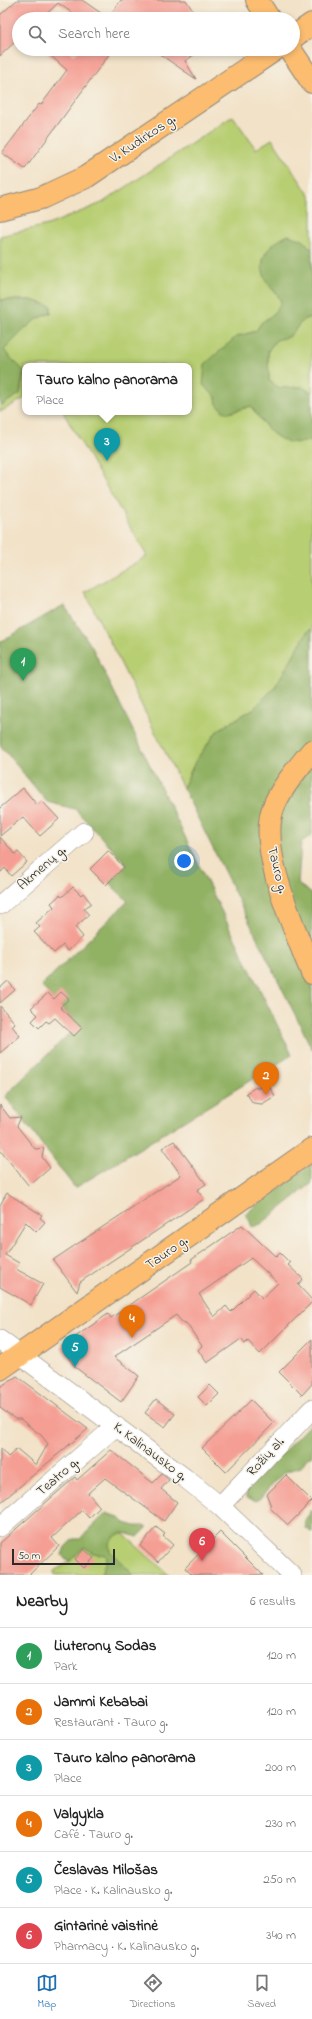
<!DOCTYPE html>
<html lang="en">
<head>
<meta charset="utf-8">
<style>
	:root { --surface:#fff; --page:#f6f6f6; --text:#222; --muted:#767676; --line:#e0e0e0; --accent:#1f6fb2 }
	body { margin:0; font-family:"Indie Flower",sans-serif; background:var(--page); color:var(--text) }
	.scale { position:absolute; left:12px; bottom:10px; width:103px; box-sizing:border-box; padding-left:4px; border:2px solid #2b2b2b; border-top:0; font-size:11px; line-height:14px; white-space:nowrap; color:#2b2b2b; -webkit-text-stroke:3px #f7f3e8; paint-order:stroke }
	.you { position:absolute; left:184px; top:861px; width:14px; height:14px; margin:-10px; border:3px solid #fff; border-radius:50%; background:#1a73e8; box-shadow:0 0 0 6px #1a73e833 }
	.badge { display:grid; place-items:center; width:26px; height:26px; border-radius:50%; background:var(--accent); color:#fff; font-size:13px; font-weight:700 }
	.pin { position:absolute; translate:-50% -33px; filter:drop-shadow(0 1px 2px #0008) }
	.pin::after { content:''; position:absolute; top:21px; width:14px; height:12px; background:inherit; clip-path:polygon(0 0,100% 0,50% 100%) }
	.popup { position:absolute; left:22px; top:363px; width:170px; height:52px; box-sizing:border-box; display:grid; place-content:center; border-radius:8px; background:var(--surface); filter:drop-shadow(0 1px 3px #0005); font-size:13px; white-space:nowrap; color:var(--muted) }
	.popup b { font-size:15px; color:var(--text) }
	.popup::after { content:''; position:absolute; left:50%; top:100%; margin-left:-8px; border:8px solid transparent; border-top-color:var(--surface) }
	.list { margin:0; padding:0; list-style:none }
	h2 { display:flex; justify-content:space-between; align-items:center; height:52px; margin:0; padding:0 16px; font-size:17px }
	h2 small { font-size:13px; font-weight:400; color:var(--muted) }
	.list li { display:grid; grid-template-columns:26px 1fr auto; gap:12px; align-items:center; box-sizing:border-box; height:56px; padding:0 16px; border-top:1px solid var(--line) }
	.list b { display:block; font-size:15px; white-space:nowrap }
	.list p { margin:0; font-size:13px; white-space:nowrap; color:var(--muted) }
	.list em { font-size:13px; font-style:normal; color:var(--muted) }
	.icon { flex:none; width:22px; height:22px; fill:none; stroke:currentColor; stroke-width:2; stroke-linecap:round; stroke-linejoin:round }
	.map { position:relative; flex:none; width:312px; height:1575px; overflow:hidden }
	.search { position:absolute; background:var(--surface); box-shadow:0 2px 6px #0003; left:12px; right:12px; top:12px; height:44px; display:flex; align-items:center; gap:10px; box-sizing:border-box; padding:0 14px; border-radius:22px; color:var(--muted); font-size:15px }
	.sheet { height:388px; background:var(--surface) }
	nav { display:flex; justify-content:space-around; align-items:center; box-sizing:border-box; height:56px; border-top:1px solid var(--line); background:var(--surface); font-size:11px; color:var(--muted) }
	nav a { display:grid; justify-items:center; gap:2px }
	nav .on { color:var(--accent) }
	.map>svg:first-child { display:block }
	.green { fill:#b7ce72; stroke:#717c4e }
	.forest { fill:#91b164; stroke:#5e6e48 }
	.building { fill:#f59f94; fill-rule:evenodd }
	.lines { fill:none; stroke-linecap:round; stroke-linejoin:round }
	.minor-casing { stroke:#8e867a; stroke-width:20 }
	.major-casing { stroke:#8e867a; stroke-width:24 }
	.minor { stroke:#fff; stroke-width:19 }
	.major { stroke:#fcbd6f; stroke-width:22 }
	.labels { text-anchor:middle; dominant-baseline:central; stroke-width:3; stroke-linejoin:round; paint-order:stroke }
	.street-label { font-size:14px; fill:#2b2b2b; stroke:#f7f3e8 }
</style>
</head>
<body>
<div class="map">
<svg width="312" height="1575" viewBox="0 0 312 1575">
	<rect width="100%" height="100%" fill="#f7f3e8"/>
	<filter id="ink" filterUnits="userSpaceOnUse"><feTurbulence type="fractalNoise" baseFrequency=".025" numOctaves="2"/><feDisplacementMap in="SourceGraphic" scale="8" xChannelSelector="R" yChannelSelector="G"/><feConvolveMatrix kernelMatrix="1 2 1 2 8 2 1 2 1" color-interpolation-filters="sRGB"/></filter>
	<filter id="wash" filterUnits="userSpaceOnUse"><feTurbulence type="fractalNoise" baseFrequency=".012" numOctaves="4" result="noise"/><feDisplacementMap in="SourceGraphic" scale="16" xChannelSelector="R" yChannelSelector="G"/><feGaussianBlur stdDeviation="0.9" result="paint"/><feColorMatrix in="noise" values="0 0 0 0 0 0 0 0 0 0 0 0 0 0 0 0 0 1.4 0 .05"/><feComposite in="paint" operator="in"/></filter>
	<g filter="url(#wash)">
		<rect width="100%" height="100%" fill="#f2e2c8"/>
		<g class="green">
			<path d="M 233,116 L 256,149 L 272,139 L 312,199 L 312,250 L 272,289 C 283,299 289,316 296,328 L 304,319 L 312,317 L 312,393 L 302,387 L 280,388 L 269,381 L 268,351 L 256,331 L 236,337 L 216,397 L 217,404 L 229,413 L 251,406 C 268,430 280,450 312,440 L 312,629 L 307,632 L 275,687 L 253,709 L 218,730 L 196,760 L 183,788 L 85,592 L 147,556 L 63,412 L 189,412 L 189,366 L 25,366 L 25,398 L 0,412 L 0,406 L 20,394 L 24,371 C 17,363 10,359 4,350 C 19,336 30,319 51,313 L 51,306 L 31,300 L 0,300 L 0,236 L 48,225 L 102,203 Z"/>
			<path d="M 110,1522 L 169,1575 L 55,1575 L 54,1571 L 70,1561 Z"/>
		</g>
		<g class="forest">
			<path d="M 288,235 L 303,240 L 312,250 L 312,317 L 304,319 L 289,337 L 276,340 L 268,351 L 269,381 L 280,388 L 302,387 L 312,393 L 312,440 C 280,450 268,430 251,406 L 229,413 L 223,411 L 217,404 L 216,397 L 203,385 L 205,364 L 236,337 L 256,331 L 261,323 L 272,315 L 281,303 C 279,294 272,290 267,282 C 255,259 268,245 288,235 Z"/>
			<path d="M 0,300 L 31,300 L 51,306 L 51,313 C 30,319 19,336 4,350 C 10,359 17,363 24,371 L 20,394 L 0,406 Z"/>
			<path d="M 64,605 L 92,647 L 292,1055 L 75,1188 L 5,1096 L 78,1025 L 41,986 L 128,901 L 109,883 L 127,865 L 75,809 L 47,802 L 0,745 L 0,642 Z"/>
			<path d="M 312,629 L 312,835 L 301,842 L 298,884 L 312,894 L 312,1049 L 183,788 L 196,760 L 218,730 L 253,709 L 275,687 L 307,632 Z"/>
			<path d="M 312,1164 L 312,1183 L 261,1224 L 252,1227 L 249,1219 L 245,1214 Z"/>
			<path d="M 312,1422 L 312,1456 L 307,1458 L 301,1467 L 285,1472 L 257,1501 L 246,1497 L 247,1490 Z"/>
			<path d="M 312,1510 L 312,1532 L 311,1532 L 306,1528 L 305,1520 Z"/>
			<path d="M 106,1513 L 119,1517 L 125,1523 L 135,1526 L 145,1526 L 147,1528 L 138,1537 C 124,1533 119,1529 109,1544 L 110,1551 L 134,1575 L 101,1575 L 107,1557 L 105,1555 L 93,1553 L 84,1547 L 70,1561 L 66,1560 L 62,1555 L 65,1547 L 73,1539 L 80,1539 Z"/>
		</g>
		<g id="blocks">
			<g class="building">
				<path d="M 17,0 L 82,0 L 108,18 L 121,0 L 186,0 L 198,19 L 81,19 L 58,3 L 41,19 L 19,19 L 19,38 L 0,56 L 0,15 Z"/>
				<path d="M 43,49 L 67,49 L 74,55 L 79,49 L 113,49 L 25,169 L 2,153 L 39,104 L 41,105 L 67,70 Z"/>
				<path d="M 152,49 L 203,49 L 185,61 L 196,79 Z"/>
				<path d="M 23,788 L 37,805 L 42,801 L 59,819 L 40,836 L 23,817 L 0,836 L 0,808 Z"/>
				<path d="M 0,837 L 15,854 L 18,852 L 27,862 L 11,876 L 5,868 L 0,873 Z"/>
				<path d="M 108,851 L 124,867 L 106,885 L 90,869 Z"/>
				<path d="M 73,887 L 81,895 L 83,893 L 91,903 L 84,909 L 89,915 L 75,927 L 83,937 L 68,951 L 63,945 L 54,953 L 34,932 L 40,927 L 36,923 L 54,907 L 51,903 L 60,895 L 62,897 Z"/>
				<path d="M 8,981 L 15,990 L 0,1003 L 0,988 Z"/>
				<path d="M 61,992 L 69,999 L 60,1007 L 82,1028 L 74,1036 L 55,1018 L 49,1023 L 46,1021 L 39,1028 L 32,1021 L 38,1015 L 31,1008 L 48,993 L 54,999 Z"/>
				<path d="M 0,1006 L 15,1023 L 12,1026 L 20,1036 L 0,1053 Z"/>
				<path d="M 267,1083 L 275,1096 L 262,1104 L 253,1103 L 246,1093 L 256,1087 L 257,1089 Z"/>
				<path d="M 0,1105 L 10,1118 L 21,1117 L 17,1126 L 35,1149 L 44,1148 L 42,1157 L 50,1168 L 29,1186 L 0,1150 Z"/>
				<path d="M 174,1141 L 206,1184 L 197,1190 L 204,1199 L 80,1282 L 77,1292 L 53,1260 L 181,1175 L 162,1148 Z"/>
				<path d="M 7,1193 L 42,1215 L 40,1218 L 45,1222 L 36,1232 L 26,1222 L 5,1255 L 19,1263 L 16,1269 L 43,1284 L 31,1305 L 0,1287 L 0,1205 Z"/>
				<path d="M 242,1225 L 276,1257 L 280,1253 L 290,1263 L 288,1265 L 303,1279 L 298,1285 L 312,1300 L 312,1302 L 260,1354 L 248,1341 L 245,1344 L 241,1339 L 207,1363 L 198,1350 L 202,1346 L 186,1323 L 182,1322 L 176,1315 L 114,1357 L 139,1376 L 121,1402 L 75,1367 L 61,1347 L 108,1314 L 111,1318 L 192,1262 L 191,1260 ZM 251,1258 L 278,1283 L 262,1298 L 254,1289 L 231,1312 L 226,1306 L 214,1317 L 199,1294 Z"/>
				<path d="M 312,1339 L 312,1384 L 302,1395 L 279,1372 Z"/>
				<path d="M 17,1376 L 88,1429 L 0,1503 L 0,1448 L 8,1457 L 17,1449 L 36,1465 L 48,1444 L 41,1435 L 20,1419 L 15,1419 L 0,1408 L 0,1387 Z"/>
				<path d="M 210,1385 L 219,1394 L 207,1406 L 198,1397 Z"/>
				<path d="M 156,1399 L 175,1414 L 165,1427 L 145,1413 Z"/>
				<path d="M 251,1400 L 274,1423 L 226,1472 L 202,1448 Z"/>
				<path d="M 111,1450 L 153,1483 L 162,1474 L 169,1480 L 161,1489 L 177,1502 L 164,1521 L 105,1478 L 88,1493 L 100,1507 L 89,1518 L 82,1510 L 52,1538 L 59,1546 L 29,1575 L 0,1575 L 0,1543 L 75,1477 L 77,1480 Z"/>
				<path d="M 286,1475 L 312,1501 L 288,1525 L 269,1507 L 271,1506 L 267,1496 L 268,1493 Z"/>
				<path d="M 156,1527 L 165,1534 L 163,1536 L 173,1545 L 158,1562 L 140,1546 Z"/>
				<path d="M 220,1532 L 263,1575 L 192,1575 L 185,1568 Z"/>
				<path d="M 84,1549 L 94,1558 L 84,1568 L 75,1559 Z"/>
			</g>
		</g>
	</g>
	<g filter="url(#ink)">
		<use href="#blocks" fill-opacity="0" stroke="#8e867a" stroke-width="1"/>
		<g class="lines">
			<g class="minor-casing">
				<g id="minor">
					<path d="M 0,905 L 84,832"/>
					<path d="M 0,1340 L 185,1478 L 220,1506 L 292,1575"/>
					<path d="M 220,1506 L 312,1409"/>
					<path d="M 0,1527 L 116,1426"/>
				</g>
			</g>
			<g class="major-casing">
				<g id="major">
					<path d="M 257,0 L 269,19"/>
					<path d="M 293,37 L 312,24"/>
					<path d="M 290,49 L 312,82"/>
					<path d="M 0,209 L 41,198 L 86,177 L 276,49"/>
					<path d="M 312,751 C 300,765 280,790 274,806 C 256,848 296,932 312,973"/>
					<path d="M 0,1369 L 312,1149"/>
				</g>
			</g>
			<use href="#minor" class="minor"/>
			<use href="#major" class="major"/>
		</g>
	</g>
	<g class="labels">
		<g class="street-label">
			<text transform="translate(143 139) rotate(-34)">V. Kudirkos g.</text>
			<text transform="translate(42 868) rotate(-41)">Akmenų g.</text>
			<text transform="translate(277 870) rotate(76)">Tauro g.</text>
			<text transform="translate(167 1253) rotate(-35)">Tauro g.</text>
			<text transform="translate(150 1452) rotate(37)">K. Kalinausko g.</text>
			<text transform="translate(266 1457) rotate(-47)">Rožių al.</text>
			<text transform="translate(58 1477) rotate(-41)">Teatro g.</text>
		</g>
	</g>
</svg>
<div class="scale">50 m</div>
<div class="you"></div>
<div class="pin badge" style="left:23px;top:681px;background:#2e9e5b">1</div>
<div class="pin badge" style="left:266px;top:1095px;background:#e8710a">2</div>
<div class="pin badge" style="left:107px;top:461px;background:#0f9aa8">3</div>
<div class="popup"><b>Tauro kalno panorama</b>Place</div>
<div class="pin badge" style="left:132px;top:1338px;background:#e8710a">4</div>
<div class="pin badge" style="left:75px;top:1367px;background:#0f9aa8">5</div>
<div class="pin badge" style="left:202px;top:1561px;background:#e0444e">6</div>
<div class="search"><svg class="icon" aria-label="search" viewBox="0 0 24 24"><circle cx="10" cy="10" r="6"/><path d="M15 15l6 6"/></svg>Search here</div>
</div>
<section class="sheet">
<h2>Nearby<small>6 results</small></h2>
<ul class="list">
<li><span class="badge" style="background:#2e9e5b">1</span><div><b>Liuteronų Sodas</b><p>Park</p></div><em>120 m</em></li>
<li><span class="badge" style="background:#e8710a">2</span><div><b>Jammi Kebabai</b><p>Restaurant · Tauro g.</p></div><em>120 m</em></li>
<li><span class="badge" style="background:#0f9aa8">3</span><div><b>Tauro kalno panorama</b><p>Place</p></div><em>200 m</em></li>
<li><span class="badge" style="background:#e8710a">4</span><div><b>Valgykla</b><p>Café · Tauro g.</p></div><em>230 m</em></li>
<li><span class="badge" style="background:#0f9aa8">5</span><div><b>Česlavas Milošas</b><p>Place · K. Kalinausko g.</p></div><em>250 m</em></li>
<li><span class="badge" style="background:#e0444e">6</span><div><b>Gintarinė vaistinė</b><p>Pharmacy · K. Kalinausko g.</p></div><em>340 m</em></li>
</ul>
</section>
<nav>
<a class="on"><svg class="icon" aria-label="map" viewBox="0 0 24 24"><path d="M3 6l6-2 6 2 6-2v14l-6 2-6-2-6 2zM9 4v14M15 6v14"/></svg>Map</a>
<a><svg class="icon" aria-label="directions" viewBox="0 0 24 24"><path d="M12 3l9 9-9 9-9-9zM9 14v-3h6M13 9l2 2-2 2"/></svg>Directions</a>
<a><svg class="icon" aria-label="saved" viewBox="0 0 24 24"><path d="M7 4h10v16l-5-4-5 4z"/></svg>Saved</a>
</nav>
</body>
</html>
